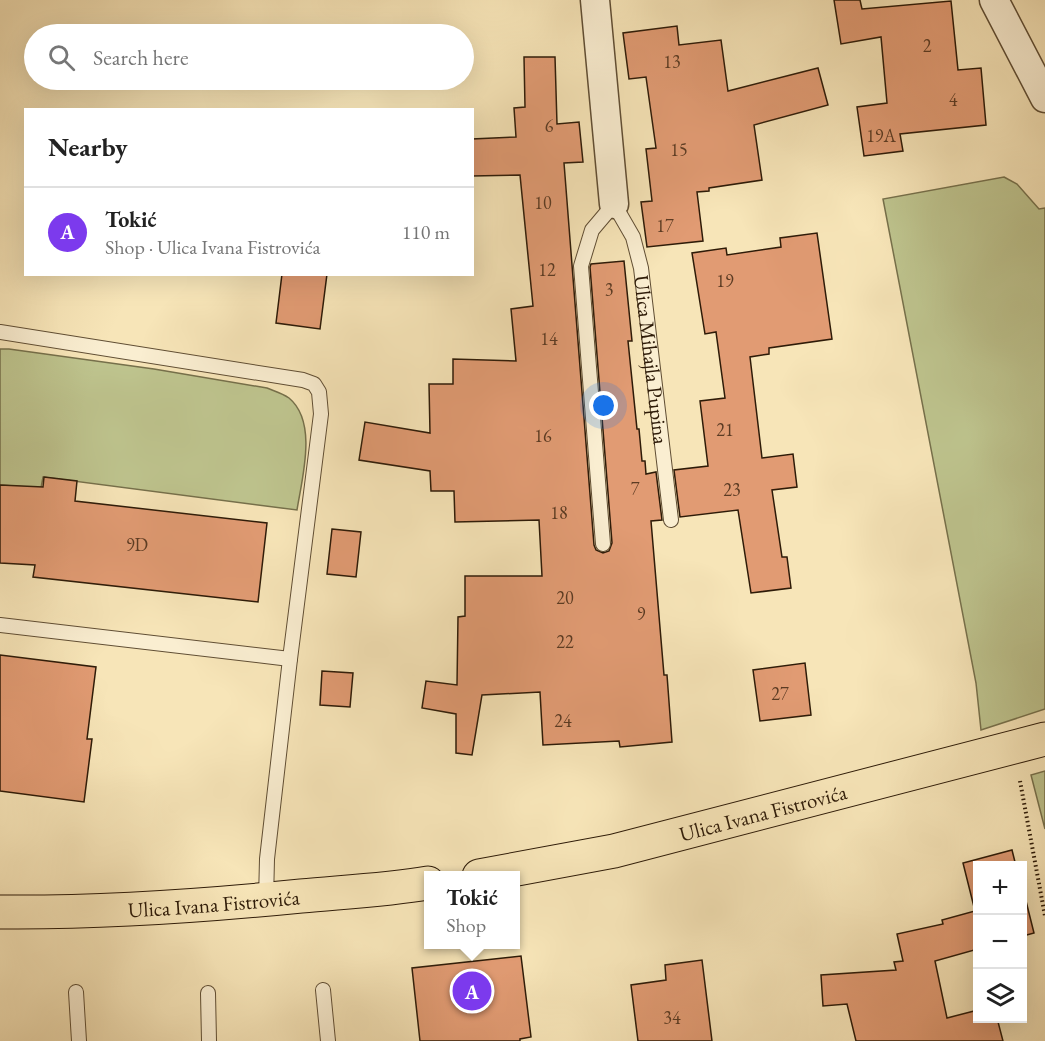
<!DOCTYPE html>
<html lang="en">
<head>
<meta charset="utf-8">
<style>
	:root { --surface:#fff; --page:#f6f6f6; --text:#222; --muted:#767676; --line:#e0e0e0; --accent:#7c3aed }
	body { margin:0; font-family:"EB Garamond",serif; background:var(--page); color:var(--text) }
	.controls { position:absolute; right:18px; bottom:18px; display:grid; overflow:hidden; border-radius:0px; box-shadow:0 6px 24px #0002 }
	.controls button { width:54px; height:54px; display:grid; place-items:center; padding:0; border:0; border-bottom:2px solid var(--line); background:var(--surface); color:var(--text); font:30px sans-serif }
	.you { position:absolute; left:604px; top:406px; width:21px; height:21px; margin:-15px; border:4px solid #fff; border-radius:50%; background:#1a73e8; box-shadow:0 0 0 9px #1a73e833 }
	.badge { display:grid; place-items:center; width:39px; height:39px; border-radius:50%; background:var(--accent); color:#fff; font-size:20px; font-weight:700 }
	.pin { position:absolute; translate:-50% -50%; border:3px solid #fff; box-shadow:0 2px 6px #0006 }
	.popup { position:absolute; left:424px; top:871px; width:96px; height:78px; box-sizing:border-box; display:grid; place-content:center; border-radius:0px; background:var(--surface); filter:drop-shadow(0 2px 4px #0005); font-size:20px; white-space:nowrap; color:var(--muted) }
	.popup b { font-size:22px; color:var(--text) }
	.popup::after { content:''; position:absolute; left:50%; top:100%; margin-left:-12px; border:12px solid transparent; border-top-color:var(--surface) }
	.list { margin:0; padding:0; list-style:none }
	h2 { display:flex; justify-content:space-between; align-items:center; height:78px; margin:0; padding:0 24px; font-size:26px }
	h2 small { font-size:20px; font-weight:400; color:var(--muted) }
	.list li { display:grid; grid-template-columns:39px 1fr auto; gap:18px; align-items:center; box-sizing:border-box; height:90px; padding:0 24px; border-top:2px solid var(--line) }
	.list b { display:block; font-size:22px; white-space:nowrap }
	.list p { margin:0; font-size:20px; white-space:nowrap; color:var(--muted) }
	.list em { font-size:20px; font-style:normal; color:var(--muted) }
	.icon { flex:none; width:33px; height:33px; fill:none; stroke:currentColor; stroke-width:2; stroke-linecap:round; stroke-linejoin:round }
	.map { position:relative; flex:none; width:1045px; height:1041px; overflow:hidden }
	.search { position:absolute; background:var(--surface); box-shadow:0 6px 24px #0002; left:24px; top:24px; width:450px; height:66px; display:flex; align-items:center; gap:15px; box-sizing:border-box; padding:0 21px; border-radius:33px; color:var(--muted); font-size:22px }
	.panel { position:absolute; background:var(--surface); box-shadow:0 6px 24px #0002; left:24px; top:108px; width:450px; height:168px; border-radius:0px }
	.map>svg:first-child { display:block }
	.green { fill:#bec48e; stroke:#76704b; stroke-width:1.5 }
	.building { fill:#e19b73; stroke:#2e1b08; stroke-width:1.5 }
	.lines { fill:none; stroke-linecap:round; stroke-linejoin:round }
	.service-casing { stroke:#604e34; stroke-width:16 }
	.minor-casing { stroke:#604e34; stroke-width:31 }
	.primary-casing { stroke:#2e1b08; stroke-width:35 }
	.path { stroke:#2e1b08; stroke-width:4; stroke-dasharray:1.5 3; stroke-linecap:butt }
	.service { stroke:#faeed1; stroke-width:14 }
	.minor { stroke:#faeed1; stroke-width:28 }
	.primary { stroke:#f7e5b8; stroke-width:33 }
	.labels { text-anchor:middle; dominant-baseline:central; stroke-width:4.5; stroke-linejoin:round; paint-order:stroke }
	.number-label { font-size:18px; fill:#5b3b23 }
	.street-label { font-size:21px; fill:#2e1b08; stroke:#faeed1 }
</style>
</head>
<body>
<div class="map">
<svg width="1045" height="1041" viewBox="0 0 1045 1041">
	<rect width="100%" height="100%" fill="#f7e5b8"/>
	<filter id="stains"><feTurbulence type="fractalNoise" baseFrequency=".00333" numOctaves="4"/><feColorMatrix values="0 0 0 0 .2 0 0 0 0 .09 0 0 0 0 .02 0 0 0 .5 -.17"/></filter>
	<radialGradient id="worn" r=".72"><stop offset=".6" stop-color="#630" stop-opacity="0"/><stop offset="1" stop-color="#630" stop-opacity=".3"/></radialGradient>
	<g class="green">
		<path d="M 1004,177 L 1017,184 L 1039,209 L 1045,208 L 1045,709 L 981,730 L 976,683 L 883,199 Z"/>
		<path d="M 0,349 L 9,349 L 154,369 L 267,388 C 274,391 282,393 289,398 C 318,422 302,478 297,510 L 43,477 L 41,488 L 0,485 Z"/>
		<path d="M 1045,771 L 1045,829 L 1031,775 Z"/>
	</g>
	<g class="building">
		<path d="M 834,0 L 860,0 L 862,9 L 951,1 L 958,70 L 981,68 L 986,125 L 900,134 L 903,151 L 864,156 L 857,107 L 887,103 L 881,37 L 841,44 Z"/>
		<path d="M 677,26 L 679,45 L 721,40 L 728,91 L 818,68 L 828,105 L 754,125 L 762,180 L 709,188 L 709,191 L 697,192 L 703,241 L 647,247 L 641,202 L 652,201 L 646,149 L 656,148 L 646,77 L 629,79 L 623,33 Z"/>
		<path d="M 524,57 L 555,57 L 557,124 L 579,122 L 583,162 L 564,163 L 594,545 L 596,550 L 603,553 L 609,551 L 612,543 L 590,267 L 591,264 L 624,261 L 632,341 L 628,341 L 637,429 L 639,429 L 642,461 L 645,461 L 646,474 L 656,472 L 662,520 L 651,521 L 664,675 L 667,675 L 672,742 L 620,747 L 619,741 L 543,745 L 540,692 L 482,695 L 472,755 L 456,753 L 456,714 L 422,708 L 426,681 L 457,685 L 458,617 L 465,616 L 465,576 L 542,576 L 539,520 L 455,522 L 454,491 L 431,491 L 430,471 L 359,460 L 365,422 L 430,433 L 429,384 L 453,384 L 453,359 L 516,361 L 511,309 L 533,306 L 520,175 L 472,176 L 472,139 L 516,137 L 514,108 L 525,107 Z"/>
		<path d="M 817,233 L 832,339 L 769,348 L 769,354 L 750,357 L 762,458 L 793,454 L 797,487 L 772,490 L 782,557 L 787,557 L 791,588 L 751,593 L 738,510 L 680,517 L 674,470 L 708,466 L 700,401 L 725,398 L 716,332 L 705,334 L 692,253 L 726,248 L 727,255 L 781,247 L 780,238 Z"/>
		<path d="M 282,274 L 327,274 L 320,329 L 276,323 Z"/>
		<path d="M 44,477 L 77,481 L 75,501 L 267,523 L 258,602 L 33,577 L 35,565 L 0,563 L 0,485 L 43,487 Z"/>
		<path d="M 332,529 L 361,532 L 356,577 L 327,574 Z"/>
		<path d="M 0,655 L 96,667 L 87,739 L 92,739 L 84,802 L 0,791 Z"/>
		<path d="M 805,663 L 811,715 L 760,721 L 753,670 Z"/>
		<path d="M 322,671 L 353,673 L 350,707 L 320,705 Z"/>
		<path d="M 1012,850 L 1016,866 L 978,866 L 978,949 L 935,961 L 947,1018 L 978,1010 L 978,1018 L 997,1018 L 1003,1041 L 856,1041 L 847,1004 L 823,1006 L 821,975 L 896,970 L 894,962 L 903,961 L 897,934 L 943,924 L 942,920 L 975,911 L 963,863 Z"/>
		<path d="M 1023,889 L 1034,933 L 1023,936 Z"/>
		<path d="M 521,956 L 531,1037 L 520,1039 L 520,1041 L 420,1041 L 412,968 Z"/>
		<path d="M 702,960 L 712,1041 L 638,1041 L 631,985 L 666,980 L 665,965 Z"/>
	</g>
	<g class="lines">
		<g class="service-casing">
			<g id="service">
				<path d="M 0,332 L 303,380 L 314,384 L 319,392 L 321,414 L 290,659 L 267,859 L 266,900"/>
				<path id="s1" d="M 603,544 L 581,266 L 592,230 L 614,204 L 633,237 L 641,268 L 671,520"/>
				<path d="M 0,625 L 290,659"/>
				<path d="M 323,990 L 328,1041"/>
				<path d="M 76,992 L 79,1041"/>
				<path d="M 208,993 L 209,1041"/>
			</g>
		</g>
		<g class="minor-casing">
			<g id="minor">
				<path d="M 595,0 L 614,204"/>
				<path d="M 994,0 L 1045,98"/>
			</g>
		</g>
		<g class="primary-casing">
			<g id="primary">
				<path id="s2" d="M 479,876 L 614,851 L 1045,739"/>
				<path id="s3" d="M 0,912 C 101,913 201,906 301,896 C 344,892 386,890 428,883"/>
			</g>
		</g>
		<path class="path" d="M 1020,781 L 1045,916"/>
		<use href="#service" class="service"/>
		<use href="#minor" class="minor"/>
		<use href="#primary" class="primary"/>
	</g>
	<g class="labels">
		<g class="number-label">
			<text x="927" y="45">2</text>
			<text x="672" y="61">13</text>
			<text x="953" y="99">4</text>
			<text x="549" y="125">6</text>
			<text x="881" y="135">19A</text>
			<text x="679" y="149">15</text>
			<text x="543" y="202">10</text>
			<text x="665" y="225">17</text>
			<text x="547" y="269">12</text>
			<text x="725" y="280">19</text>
			<text x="609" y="289">3</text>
			<text x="549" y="338">14</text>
			<text x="725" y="429">21</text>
			<text x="543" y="435">16</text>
			<text x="635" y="488">7</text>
			<text x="732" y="489">23</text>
			<text x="559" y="512">18</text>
			<text x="137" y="544">9D</text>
			<text x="565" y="597">20</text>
			<text x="641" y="613">9</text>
			<text x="565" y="641">22</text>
			<text x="780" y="693">27</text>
			<text x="563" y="720">24</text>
			<text x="672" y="1017">34</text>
		</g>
		<g class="street-label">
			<text stroke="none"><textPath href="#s1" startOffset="513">Ulica Mihajla Pupina</textPath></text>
			<text stroke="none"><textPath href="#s2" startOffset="291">Ulica Ivana Fistrovića</textPath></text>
			<text stroke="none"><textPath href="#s3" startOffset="214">Ulica Ivana Fistrovića</textPath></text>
		</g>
	</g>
	<rect width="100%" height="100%" filter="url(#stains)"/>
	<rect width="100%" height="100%" fill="url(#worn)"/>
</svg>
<div class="controls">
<button>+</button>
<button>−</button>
<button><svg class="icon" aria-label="layers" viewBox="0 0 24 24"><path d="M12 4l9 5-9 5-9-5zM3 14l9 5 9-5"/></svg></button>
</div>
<div class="you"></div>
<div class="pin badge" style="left:472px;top:991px">A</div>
<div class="popup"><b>Tokić</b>Shop</div>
<div class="search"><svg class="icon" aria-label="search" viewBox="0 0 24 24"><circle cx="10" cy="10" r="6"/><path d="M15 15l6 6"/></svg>Search here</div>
<section class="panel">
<h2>Nearby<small></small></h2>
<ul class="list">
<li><span class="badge">A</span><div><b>Tokić</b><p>Shop · Ulica Ivana Fistrovića</p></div><em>110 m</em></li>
</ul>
</section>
</div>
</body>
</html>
